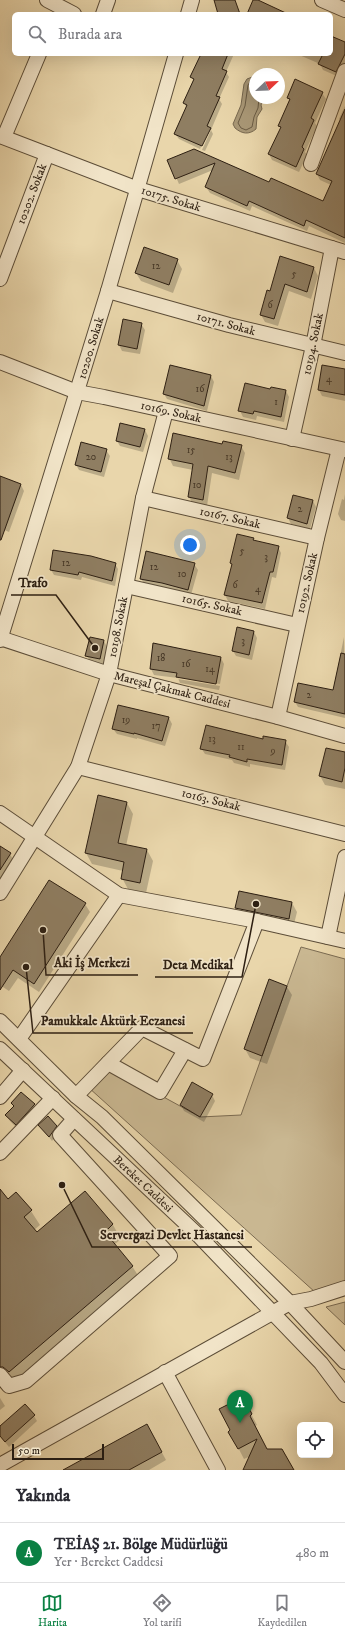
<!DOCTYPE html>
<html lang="tr">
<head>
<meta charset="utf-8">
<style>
	:root { --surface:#fff; --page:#f2f2f3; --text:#2b2b33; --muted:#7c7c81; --line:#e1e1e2; --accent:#0b8043 }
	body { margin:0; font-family:"IM FELL DW Pica",serif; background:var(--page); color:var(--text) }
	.controls { position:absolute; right:12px; bottom:12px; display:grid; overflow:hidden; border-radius:6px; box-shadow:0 4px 16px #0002 }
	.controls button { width:36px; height:36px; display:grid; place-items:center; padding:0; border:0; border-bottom:1px solid var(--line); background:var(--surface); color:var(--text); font:20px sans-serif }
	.compass { position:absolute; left:249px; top:68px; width:36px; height:36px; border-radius:50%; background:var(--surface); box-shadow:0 4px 16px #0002; rotate:67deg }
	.scale { position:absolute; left:12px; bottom:10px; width:92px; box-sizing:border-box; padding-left:4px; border:2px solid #2d1f12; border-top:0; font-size:11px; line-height:14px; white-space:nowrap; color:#2d1f12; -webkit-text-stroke:3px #f1e4c8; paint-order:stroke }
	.you { position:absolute; left:190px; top:545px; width:14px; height:14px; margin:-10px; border:3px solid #fff; border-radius:50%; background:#1a73e8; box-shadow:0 0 0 6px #1a73e833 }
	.badge { display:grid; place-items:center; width:26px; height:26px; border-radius:50%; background:var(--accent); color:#fff; font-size:13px; font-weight:700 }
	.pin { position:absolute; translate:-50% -33px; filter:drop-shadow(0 1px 2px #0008) }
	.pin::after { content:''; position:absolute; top:21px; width:14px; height:12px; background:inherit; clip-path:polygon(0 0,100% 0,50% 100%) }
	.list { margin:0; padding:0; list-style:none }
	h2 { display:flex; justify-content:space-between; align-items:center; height:52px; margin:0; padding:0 16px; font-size:17px }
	h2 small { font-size:13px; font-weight:400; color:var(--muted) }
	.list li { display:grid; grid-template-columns:26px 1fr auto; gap:12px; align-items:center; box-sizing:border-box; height:60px; padding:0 16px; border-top:1px solid var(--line) }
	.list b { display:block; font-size:15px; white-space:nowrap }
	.list p { margin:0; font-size:13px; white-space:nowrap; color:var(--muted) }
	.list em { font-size:13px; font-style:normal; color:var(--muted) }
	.icon { flex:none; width:22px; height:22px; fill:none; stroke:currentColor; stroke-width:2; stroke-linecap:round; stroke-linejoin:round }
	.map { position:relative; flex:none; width:345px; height:1470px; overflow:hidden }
	.search { position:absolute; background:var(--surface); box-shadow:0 4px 16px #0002; left:12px; right:12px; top:12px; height:44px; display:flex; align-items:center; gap:10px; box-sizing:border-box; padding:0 14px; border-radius:6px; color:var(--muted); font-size:15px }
	.sheet { height:112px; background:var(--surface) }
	nav { display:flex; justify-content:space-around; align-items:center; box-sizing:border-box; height:56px; border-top:1px solid var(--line); background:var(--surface); font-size:11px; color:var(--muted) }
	nav a { display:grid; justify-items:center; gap:2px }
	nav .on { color:var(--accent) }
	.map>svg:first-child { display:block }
	.green { fill:#c9b791; stroke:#7b6b52 }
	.water { fill:#a99877; stroke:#77684f }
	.shadow { fill:#0003 }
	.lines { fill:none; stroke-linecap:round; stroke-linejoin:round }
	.shore { stroke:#6b5c44; stroke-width:1 }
	.building { fill:#8f7e62; stroke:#2d1f12 }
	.minor-casing { stroke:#5c4d38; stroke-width:16 }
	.minor { stroke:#f1e4c8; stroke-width:14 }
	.labels { text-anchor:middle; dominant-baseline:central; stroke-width:3.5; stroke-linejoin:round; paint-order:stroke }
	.number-label { font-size:10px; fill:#463726 }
	.street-label { font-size:12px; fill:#2d1f12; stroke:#f1e4c8 }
	.leader { fill:none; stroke:#2d1f12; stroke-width:1.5 }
	.callout-dot { fill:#2d1f12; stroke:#f1e4c8; stroke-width:1.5 }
	.callout-label { font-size:13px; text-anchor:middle; font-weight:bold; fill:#2d1f12; stroke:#f1e4c8; stroke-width:3.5; stroke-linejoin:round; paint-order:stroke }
</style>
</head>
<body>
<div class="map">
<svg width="345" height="1470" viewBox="0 0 345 1470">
	<rect width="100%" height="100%" fill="#e9d6ab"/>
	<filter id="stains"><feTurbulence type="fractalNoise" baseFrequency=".005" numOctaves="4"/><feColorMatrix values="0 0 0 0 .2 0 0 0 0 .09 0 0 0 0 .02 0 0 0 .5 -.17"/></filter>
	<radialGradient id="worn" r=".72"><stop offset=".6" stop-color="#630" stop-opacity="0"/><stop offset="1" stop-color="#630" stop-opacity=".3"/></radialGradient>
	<g class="green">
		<path d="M 301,947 L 345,959 L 345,1284 L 316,1293 L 88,1087 L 109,1067 L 200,1117 L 241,1115 Z"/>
		<path d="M 345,1302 L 345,1325 L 326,1307 Z"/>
	</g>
	<path class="water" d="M 255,76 L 255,98 L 264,98 L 261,105 L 262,109 L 257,117 L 256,129 C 249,135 242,134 235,128 L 233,124 L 241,105 L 244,84 L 247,79 Z"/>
	<g class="shadow">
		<path d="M 331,37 L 345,43 L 345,69 L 339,77 L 323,70 L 320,64 L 297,54 L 331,54 Z"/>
		<path d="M 202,54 L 234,54 L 226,72 L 229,77 L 219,99 L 222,104 L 211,130 L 213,134 L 205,151 L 202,150 L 211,130 L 209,129 L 200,149 L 179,139 L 175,134 L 187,108 L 184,103 L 194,81 L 192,77 Z"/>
		<path d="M 322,93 L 326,99 L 315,123 L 317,126 L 305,152 L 307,155 L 299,172 L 272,160 L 269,154 L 281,129 L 279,125 L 290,101 L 288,98 Z"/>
		<path d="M 345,106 L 345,243 L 309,226 L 307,231 L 252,206 L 250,211 L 210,193 L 206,187 L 213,170 L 179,184 L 169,161 L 194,150 L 270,183 L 324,202 L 331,185 L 320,180 L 317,174 L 341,121 L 339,119 Z"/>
		<path d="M 281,257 L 314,268 L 318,276 L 311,299 L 289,291 L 278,326 L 265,322 L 261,315 L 271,292 Z"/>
		<path d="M 177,260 L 182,269 L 173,293 L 141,281 L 136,273 Z"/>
		<path d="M 141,324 L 145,330 L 140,354 L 122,351 L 119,345 Z"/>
		<path d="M 345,371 L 345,401 L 322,396 L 319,390 Z"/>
		<path d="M 211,376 L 214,382 L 207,411 L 167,399 L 164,394 Z"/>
		<path d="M 271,388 L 286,391 L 289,397 L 284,422 L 257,416 L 256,420 L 243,417 L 240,411 L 271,390 Z"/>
		<path d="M 120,425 L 145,430 L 148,436 L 143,452 L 120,446 L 117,441 Z"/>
		<path d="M 223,445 L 241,446 L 245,453 L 239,480 L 212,473 L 207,506 L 193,504 L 189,497 L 193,470 L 173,466 L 169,458 Z"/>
		<path d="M 106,450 L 110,456 L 104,477 L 79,470 L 76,465 Z"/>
		<path d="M 0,477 L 21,485 L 24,491 L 9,532 L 0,528 Z"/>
		<path d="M 345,494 L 345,521 L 341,520 L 338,514 L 342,499 L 344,500 Z"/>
		<path d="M 313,501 L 316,507 L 310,529 L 291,524 L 288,518 Z"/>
		<path d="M 253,539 L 255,542 L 278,547 L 281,553 L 276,578 L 272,577 L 265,609 L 228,601 L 225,595 L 232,565 L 231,563 Z"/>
		<path d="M 115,564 L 118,569 L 115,586 L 82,577 L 81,580 L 54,575 L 51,570 Z"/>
		<path d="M 194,564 L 198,570 L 191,595 L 145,585 L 141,579 Z"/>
		<path d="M 238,628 L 254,632 L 257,638 L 252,660 L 236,656 L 233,651 Z"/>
		<path d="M 344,637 L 345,718 L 298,707 L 295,702 L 333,691 Z"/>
		<path d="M 104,641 L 107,647 L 103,664 L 90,661 L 86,655 Z"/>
		<path d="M 221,658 L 224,664 L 220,684 L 178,677 L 178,679 L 220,686 L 219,690 L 180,683 L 178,678 L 154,675 L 151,669 Z"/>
		<path d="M 169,718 L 172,724 L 165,746 L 137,738 L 137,739 L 117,734 L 113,729 Z"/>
		<path d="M 264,740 L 285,741 L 289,747 L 285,770 L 250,764 L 250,767 L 234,763 L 232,760 L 205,754 L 201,748 Z"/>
		<path d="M 345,753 L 345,789 L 325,785 L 320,776 Z"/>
		<path d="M 127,803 L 133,814 L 126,846 L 147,850 L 153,861 L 146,893 L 128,889 L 122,878 L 123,871 L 92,864 L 86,853 Z"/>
		<path d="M 0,848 L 10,854 L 16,865 L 0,891 Z"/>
		<path d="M 292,903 L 297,912 L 293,928 L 241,917 L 236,908 Z"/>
		<path d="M 85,904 L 90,912 L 39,992 L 18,978 L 9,991 L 0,985 L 0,958 Z"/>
		<path d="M 287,987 L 292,995 L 267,1064 L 250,1058 L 245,1049 Z"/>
		<path d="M 21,1093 L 34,1105 L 37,1111 L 19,1130 L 10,1121 L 6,1115 L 14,1106 L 12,1103 Z"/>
		<path d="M 212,1095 L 215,1101 L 204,1122 L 184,1111 L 181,1105 Z"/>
		<path d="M 40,1126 L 56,1126 L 59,1132 L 52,1141 Z"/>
		<path d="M 16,1193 L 31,1211 L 40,1225 L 34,1230 L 37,1234 L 85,1193 L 113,1225 L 121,1239 L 114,1245 L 132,1266 L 141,1280 L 17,1386 L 0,1373 L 0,1199 L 8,1200 Z"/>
		<path d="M 0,1398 L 5,1406 L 0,1410 Z"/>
		<path d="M 248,1408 L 257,1425 L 255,1426 L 267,1450 L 293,1470 L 245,1470 L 251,1456 L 244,1459 L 230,1432 Z"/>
		<path d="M 34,1416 L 37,1421 L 9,1447 L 0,1436 L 0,1427 Z"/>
		<path d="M 147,1425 L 166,1460 L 149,1470 L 65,1470 Z"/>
	</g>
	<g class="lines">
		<path class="shore" d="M 255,80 L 250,82 L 248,85 L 245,106 L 238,123 L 241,128 L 246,130 L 252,127 L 254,117 L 258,108 L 259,98"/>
	</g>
	<g class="building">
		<path d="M 214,0 L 235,0 L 240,14 L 218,14 Z"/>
		<path d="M 253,0 L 258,0 L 288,14 L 247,14 Z"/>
		<path d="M 331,36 L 345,42 L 345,54 L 336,72 L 318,64 L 323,54 L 331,54 Z"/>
		<path d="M 201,54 L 228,54 L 222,69 L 227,71 L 216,96 L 220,97 L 207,126 L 211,128 L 202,146 L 174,134 L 187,105 L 183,103 L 194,79 L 190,77 Z"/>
		<path d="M 295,79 L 323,92 L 311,118 L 314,120 L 302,147 L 304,149 L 296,167 L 268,154 L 281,127 L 278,126 L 290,99 L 287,98 Z"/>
		<path d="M 345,109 L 345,238 L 306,220 L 304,226 L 249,201 L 247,206 L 205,187 L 215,163 L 175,179 L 167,160 L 194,149 L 269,182 L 271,178 L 323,201 L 332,181 L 316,174 Z"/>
		<path d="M 144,247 L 178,259 L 169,285 L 135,273 Z"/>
		<path d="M 280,256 L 314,267 L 307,292 L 285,284 L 274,319 L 260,315 L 267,290 L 270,291 Z"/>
		<path d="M 123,319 L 142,323 L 137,349 L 118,345 Z"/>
		<path d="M 170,365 L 211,375 L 204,406 L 163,394 Z"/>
		<path d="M 322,365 L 345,369 L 345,395 L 318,390 Z"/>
		<path d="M 245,383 L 270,389 L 271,387 L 286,390 L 281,417 L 254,411 L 253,414 L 238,411 Z"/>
		<path d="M 120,423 L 145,429 L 140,447 L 116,441 Z"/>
		<path d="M 173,433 L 222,444 L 223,441 L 242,445 L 235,473 L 208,466 L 203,500 L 188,497 L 193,464 L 168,459 Z"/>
		<path d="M 81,442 L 107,449 L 101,472 L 75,465 Z"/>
		<path d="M 0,476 L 21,484 L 1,540 L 0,540 Z"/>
		<path d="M 293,495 L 313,500 L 307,524 L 287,518 Z"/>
		<path d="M 237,534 L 254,538 L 253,540 L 279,546 L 273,572 L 270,572 L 262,603 L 224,595 L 232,564 L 230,563 Z"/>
		<path d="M 53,550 L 91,556 L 116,563 L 112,581 L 79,572 L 78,575 L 50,570 Z"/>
		<path d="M 146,551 L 195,563 L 188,590 L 162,583 L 140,579 Z"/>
		<path d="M 237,627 L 254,631 L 249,655 L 232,651 Z"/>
		<path d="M 90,637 L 104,640 L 100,659 L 85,656 Z"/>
		<path d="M 153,643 L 221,657 L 216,684 L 176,677 L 177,673 L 150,669 Z"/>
		<path d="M 341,653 L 345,654 L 345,714 L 294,702 L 298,683 L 333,690 Z"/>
		<path d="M 118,705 L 169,717 L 162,741 L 134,733 L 134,734 L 112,729 Z"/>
		<path d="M 206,725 L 263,739 L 263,736 L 286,740 L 282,765 L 247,759 L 247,762 L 229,757 L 230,755 L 200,749 Z"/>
		<path d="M 326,748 L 345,752 L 345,768 L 342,782 L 319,776 Z"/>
		<path d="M 98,795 L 127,802 L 118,843 L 147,849 L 140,883 L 121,879 L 124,862 L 85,853 Z"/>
		<path d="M 0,846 L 11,853 L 0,870 Z"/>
		<path d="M 49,880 L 86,903 L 34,984 L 13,970 L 0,990 L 0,957 Z"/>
		<path d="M 239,891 L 292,902 L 289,919 L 235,908 Z"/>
		<path d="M 269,979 L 287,986 L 262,1056 L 244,1049 Z"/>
		<path d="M 192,1082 L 213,1094 L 200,1117 L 180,1105 Z"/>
		<path d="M 21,1092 L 35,1104 L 16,1125 L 5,1115 L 14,1106 L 11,1103 Z"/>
		<path d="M 48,1116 L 57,1126 L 49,1137 L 38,1125 Z"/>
		<path d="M 0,1189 L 8,1199 L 16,1192 L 32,1210 L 24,1217 L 37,1232 L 85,1191 L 113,1224 L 105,1232 L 133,1266 L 9,1372 L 3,1367 L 0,1367 Z"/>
		<path d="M 243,1397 L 252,1414 L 250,1416 L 267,1449 L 282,1449 L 294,1470 L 243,1470 L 257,1439 L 238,1449 L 228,1432 L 230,1430 L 219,1409 Z"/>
		<path d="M 25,1404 L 35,1415 L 5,1442 L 0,1436 L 0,1426 Z"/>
		<path d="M 147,1424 L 162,1452 L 129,1470 L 63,1470 Z"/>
	</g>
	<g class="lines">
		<g class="minor-casing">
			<g id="minor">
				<path d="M 47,0 L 74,14"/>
				<path d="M 322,0 L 345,10"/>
				<path d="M 103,14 L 108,0"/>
				<path d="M 188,14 L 192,0"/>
				<path d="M 0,136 L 138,189 L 345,252"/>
				<path d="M 4,137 L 39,54"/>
				<path d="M 311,164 L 345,71"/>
				<path d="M 0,279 L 47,154"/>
				<path d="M 108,291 L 229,325 L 345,353"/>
				<path d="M 0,362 L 77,392 L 104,397 L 345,450"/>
				<path d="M 292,439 L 313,346 L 332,248"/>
				<path d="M 143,498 L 317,538"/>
				<path d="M 126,586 L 297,625"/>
				<path d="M 0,638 L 109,674 L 278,717 L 345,736"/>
				<path d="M 0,640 L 108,291 L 176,54"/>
				<path d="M 278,717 L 317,538 L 339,449"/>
				<path d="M 78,767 L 345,834"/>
				<path d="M 0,813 L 119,895 L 257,921 L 345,941"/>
				<path d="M 0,893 L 78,767 L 109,674 L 143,498 L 166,411"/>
				<path d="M 328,937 L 345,857"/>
				<path d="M 0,1021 L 76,1096 L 102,1117 L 290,1303 L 345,1362"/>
				<path d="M 19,1039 L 119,895"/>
				<path d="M 0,1049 L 197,1234 L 321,1363 L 345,1395"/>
				<path d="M 108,1063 L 160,1092 L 185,1050"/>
				<path d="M 76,1096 L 142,1028 L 203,1059 L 257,921"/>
				<path d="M 0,1097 L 23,1070"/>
				<path d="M 0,1153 L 53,1098"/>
				<path d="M 165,1372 L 218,1470"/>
				<path d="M 0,1375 L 9,1386 L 26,1381 L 170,1256 L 60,1135 L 74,1119"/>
				<path d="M 0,1465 L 290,1303 L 311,1299 L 345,1288"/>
			</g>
		</g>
		<use href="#minor" class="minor"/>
	</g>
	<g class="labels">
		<g class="number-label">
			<text x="156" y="266">12</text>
			<text x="294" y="274">5</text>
			<text x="270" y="305">6</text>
			<text x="329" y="379">4</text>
			<text x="200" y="389">16</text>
			<text x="276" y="402">1</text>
			<text x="191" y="450">15</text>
			<text x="91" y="457">20</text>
			<text x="229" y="457">13</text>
			<text x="197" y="485">10</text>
			<text x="300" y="509">2</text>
			<text x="242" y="551">5</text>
			<text x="266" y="557">3</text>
			<text x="66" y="563">12</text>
			<text x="154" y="567">12</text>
			<text x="182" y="574">10</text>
			<text x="235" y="585">6</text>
			<text x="258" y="589">4</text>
			<text x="243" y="641">3</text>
			<text x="161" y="658">18</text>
			<text x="186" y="664">16</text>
			<text x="210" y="669">14</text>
			<text x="309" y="695">2</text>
			<text x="126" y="720">19</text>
			<text x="156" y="726">17</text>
			<text x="212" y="739">13</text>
			<text x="241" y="747">11</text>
			<text x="273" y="751">9</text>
		</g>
		<g class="street-label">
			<text transform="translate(32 194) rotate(-69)">10202. Sokak</text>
			<text transform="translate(171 199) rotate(17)">10175. Sokak</text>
			<text transform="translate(226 324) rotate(15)">10171. Sokak</text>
			<text transform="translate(313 344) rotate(-78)">10194. Sokak</text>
			<text transform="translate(91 348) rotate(-73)">10200. Sokak</text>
			<text transform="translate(171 412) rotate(13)">10169. Sokak</text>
			<text transform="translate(230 518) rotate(13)">10167. Sokak</text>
			<text transform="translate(307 583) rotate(-77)">10192. Sokak</text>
			<text transform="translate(212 605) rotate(13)">10165. Sokak</text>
			<text transform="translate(118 627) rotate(-79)">10198. Sokak</text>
			<text transform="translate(172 690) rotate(14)">Mareşal Çakmak Caddesi</text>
			<text transform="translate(211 800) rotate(14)">10163. Sokak</text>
			<text transform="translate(143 1184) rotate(43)">Bereket Caddesi</text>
		</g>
	</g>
	<path class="leader" d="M95 648L56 595H11M43 930L46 975H138M256 904L242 977H155M26 967L33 1033H193M62 1185L92 1247H252"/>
	<g class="callout-dot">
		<circle cx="95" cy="648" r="4"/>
		<circle cx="43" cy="930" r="4"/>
		<circle cx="256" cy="904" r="4"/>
		<circle cx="26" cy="967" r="4"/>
		<circle cx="62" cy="1185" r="4"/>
	</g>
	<g class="callout-label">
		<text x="33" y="587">Trafo</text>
		<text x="92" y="967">Aki İş Merkezi</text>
		<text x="198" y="969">Deta Medikal</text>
		<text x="113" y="1025">Pamukkale Aktürk Eczanesi</text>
		<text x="172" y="1239">Servergazi Devlet Hastanesi</text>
	</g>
	<rect width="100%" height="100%" filter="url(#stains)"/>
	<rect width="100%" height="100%" fill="url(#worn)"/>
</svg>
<div class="controls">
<button><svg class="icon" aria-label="locate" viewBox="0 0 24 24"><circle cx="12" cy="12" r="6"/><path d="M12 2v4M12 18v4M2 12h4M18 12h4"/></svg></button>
</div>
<svg class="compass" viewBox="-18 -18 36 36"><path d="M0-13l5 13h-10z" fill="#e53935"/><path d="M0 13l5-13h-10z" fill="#7c7c81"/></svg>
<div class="scale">50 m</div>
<div class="you"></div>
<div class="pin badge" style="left:240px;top:1423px">A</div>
<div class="search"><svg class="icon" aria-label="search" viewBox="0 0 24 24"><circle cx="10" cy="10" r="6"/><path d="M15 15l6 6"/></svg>Burada ara</div>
</div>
<section class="sheet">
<h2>Yakında<small></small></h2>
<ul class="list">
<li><span class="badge">A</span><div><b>TEİAŞ 21. Bölge Müdürlüğü</b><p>Yer · Bereket Caddesi</p></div><em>480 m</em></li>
</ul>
</section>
<nav>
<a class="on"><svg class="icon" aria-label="map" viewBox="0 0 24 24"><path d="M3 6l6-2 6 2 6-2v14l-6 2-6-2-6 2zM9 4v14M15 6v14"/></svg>Harita</a>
<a><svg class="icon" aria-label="directions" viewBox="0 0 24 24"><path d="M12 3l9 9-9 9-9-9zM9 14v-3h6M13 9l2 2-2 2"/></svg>Yol tarifi</a>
<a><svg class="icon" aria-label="saved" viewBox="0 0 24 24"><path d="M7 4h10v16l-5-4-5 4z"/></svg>Kaydedilen</a>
</nav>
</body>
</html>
